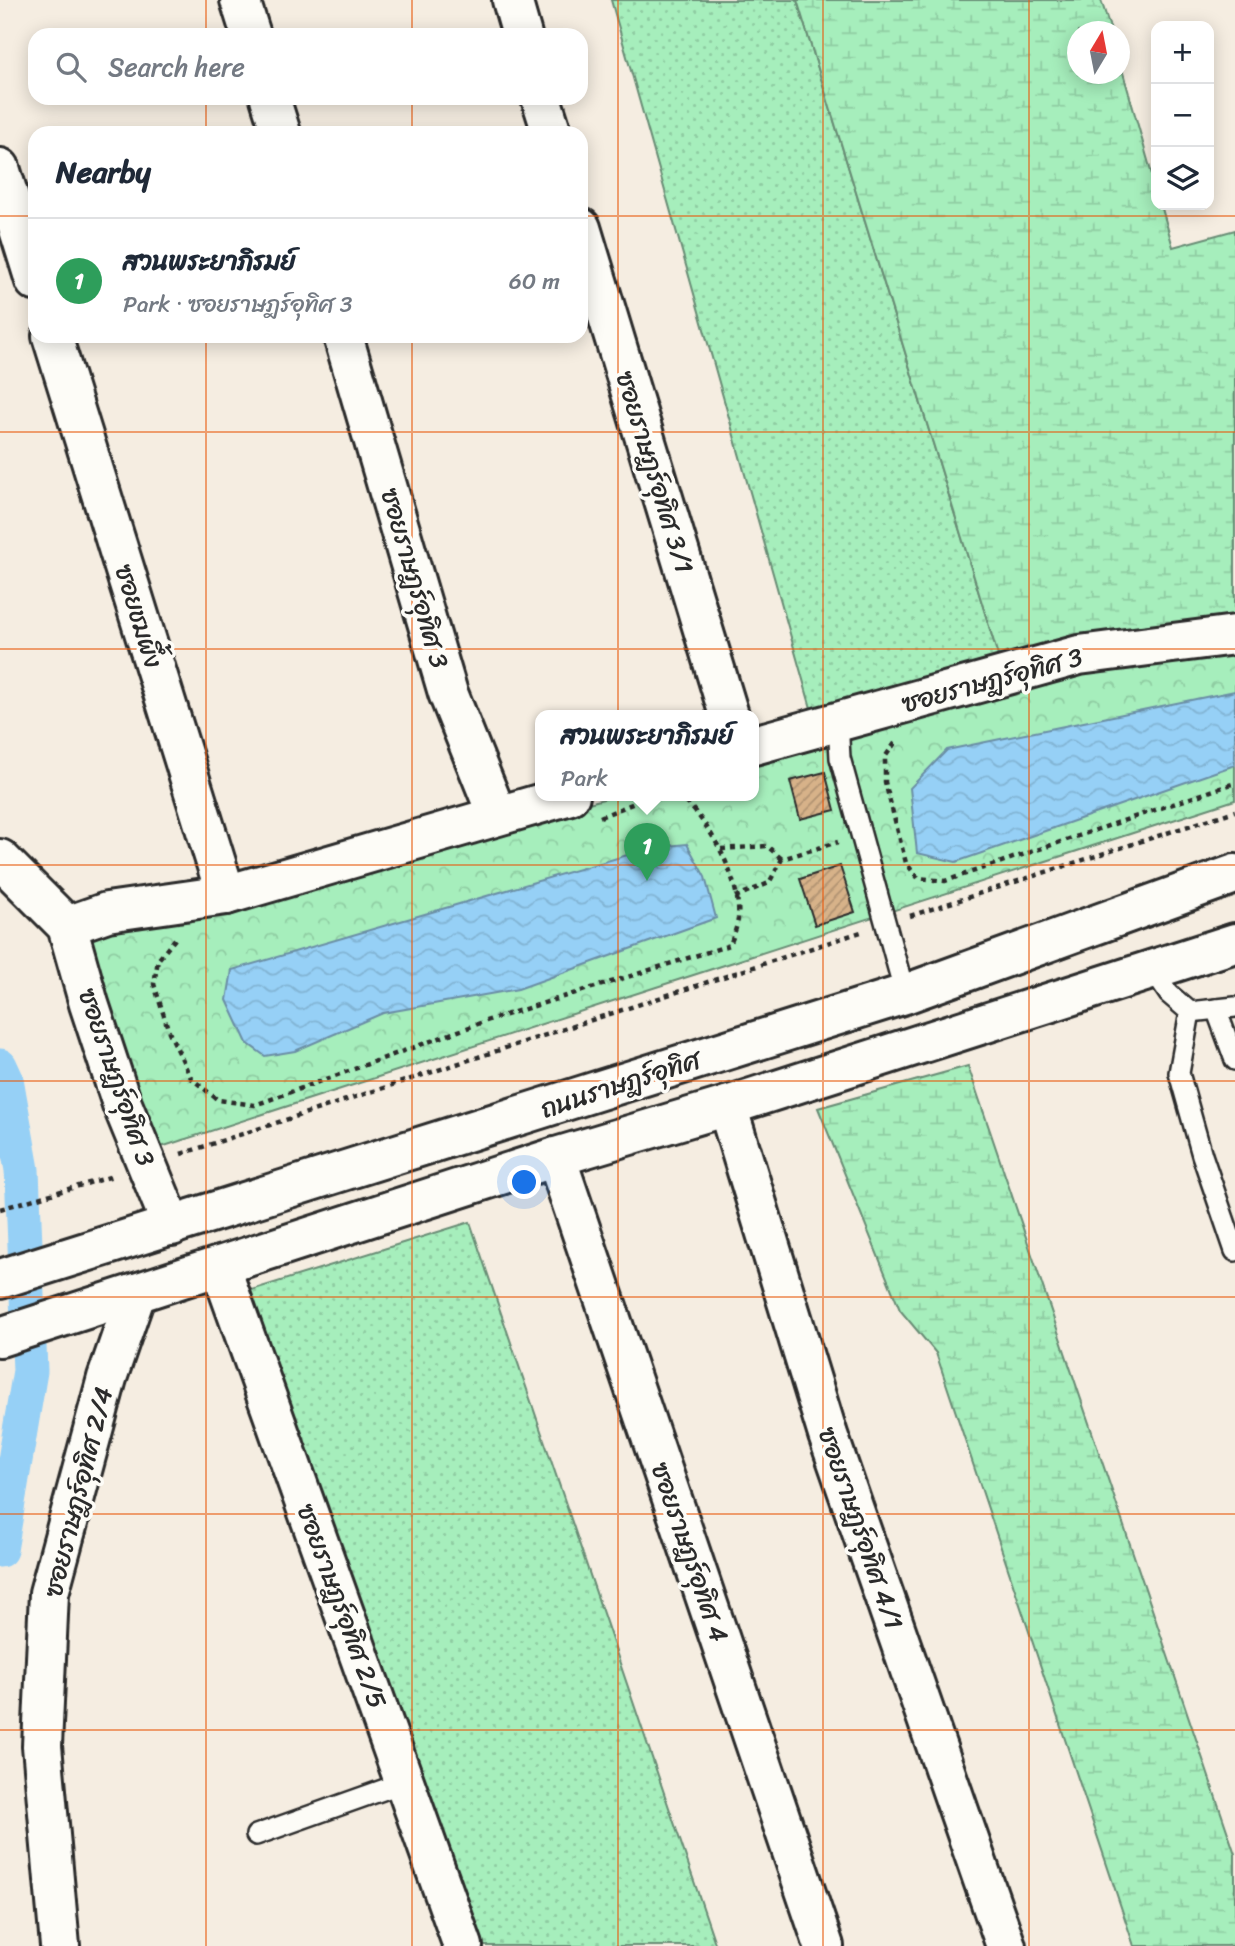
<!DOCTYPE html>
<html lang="en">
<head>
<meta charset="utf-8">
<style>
	:root { --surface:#fff; --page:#f2f2f3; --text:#1f2937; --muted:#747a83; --line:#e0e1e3; --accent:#d93025 }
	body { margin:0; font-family:Sriracha,"Playpen Sans Thai",sans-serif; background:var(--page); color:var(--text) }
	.controls { position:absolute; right:21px; top:21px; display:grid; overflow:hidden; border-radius:14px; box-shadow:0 4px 18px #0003 }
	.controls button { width:63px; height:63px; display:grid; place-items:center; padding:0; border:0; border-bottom:2px solid var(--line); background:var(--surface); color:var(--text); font:35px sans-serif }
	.compass { position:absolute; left:1067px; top:21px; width:63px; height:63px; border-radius:50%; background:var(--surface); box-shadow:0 4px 18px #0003; rotate:10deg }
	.you { position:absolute; left:525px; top:1183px; width:24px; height:24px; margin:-18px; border:5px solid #fff; border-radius:50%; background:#1a73e8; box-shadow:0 0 0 10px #1a73e833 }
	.badge { display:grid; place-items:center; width:46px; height:46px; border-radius:50%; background:var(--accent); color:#fff; font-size:23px; font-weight:700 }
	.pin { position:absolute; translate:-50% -58px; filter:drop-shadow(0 2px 4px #0008) }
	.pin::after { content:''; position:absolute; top:37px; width:24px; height:21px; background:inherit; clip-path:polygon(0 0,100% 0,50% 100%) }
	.popup { position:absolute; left:535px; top:710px; width:224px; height:91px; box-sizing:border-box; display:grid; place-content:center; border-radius:14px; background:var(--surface); filter:drop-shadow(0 2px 5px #0005); font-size:23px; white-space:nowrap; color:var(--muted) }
	.popup b { font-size:26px; color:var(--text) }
	.popup::after { content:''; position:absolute; left:50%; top:100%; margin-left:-14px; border:14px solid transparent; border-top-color:var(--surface) }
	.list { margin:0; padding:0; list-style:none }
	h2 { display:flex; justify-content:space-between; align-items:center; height:91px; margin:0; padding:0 28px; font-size:30px }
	h2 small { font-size:23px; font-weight:400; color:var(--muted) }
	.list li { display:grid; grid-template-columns:46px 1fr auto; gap:21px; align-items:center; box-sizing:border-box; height:126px; padding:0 28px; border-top:2px solid var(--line) }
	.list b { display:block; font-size:26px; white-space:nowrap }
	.list p { margin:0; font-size:23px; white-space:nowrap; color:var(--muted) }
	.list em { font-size:23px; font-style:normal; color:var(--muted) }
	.icon { flex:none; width:38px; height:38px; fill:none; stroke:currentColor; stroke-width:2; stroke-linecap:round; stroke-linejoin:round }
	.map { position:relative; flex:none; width:1235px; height:1946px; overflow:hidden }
	.search { position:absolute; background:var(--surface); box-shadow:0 4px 18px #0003; left:28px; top:28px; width:560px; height:77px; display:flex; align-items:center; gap:18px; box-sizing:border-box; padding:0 24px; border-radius:21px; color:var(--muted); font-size:26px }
	.panel { position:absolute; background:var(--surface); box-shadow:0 4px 18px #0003; left:28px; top:126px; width:560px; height:217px; border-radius:21px }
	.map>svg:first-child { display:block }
	.grass { fill:url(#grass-dots); stroke:#688c74; stroke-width:2 }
	.wetland { fill:url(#wetland-marsh); stroke:#688c74; stroke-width:2 }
	.park { fill:url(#park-crowns); stroke:#688c74; stroke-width:2 }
	.water { fill:url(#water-waves); stroke:#6b8ea5; stroke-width:2 }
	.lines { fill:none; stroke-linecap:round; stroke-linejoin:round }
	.canal { stroke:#96d0f6; stroke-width:35 }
	.building { fill:url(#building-hatch); stroke:#2b2b2b; stroke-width:2 }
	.lane-casing { stroke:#2b2b2b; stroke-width:24 }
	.street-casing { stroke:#2b2b2b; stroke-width:44 }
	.primary-casing { stroke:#2b2b2b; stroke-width:44 }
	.path { stroke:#2b2b2b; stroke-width:4.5; stroke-dasharray:5 5; stroke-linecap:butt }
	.lane { stroke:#fdfcf7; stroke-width:19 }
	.street { stroke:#fdfcf7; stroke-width:38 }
	.primary { stroke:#fdfcf7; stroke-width:38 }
	.grid { fill:none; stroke:#e8590c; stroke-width:2; stroke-opacity:0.55 }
	.labels { text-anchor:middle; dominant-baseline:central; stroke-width:7; stroke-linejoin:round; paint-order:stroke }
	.street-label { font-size:26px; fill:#2b2b2b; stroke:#fdfcf7 }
</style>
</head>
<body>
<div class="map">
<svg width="1235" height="1946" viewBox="0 0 1235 1946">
	<defs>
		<pattern id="grass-dots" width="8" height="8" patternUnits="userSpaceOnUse" patternTransform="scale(1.75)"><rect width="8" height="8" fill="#a6eebc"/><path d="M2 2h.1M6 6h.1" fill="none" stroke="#8fcca2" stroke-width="1.8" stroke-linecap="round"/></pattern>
		<pattern id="wetland-marsh" width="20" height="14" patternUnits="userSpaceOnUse" patternTransform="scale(1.75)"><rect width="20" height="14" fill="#a6eebc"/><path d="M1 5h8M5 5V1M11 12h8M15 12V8" fill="none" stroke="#8fcca2"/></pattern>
		<pattern id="park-crowns" width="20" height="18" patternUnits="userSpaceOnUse" patternTransform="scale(1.75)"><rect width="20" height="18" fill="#a6eebc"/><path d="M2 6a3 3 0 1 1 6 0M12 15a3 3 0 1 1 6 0" fill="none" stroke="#8fcca2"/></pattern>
		<pattern id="water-waves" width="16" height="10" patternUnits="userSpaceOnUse" patternTransform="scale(1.75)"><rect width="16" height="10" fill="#96d0f6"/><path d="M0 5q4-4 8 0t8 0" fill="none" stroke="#81b3d3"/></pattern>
		<pattern id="building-hatch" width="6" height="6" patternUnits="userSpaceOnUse" patternTransform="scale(1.75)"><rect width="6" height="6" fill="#d7b289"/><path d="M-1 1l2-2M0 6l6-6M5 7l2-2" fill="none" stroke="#af9170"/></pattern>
	</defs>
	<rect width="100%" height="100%" fill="#f5ede1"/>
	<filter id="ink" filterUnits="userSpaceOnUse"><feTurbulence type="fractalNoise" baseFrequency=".0143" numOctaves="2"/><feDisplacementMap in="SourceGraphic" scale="14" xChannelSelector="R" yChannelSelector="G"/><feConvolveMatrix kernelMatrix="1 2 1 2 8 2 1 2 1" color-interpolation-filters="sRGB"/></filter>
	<g filter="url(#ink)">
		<g class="grass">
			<path d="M 611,0 L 797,0 L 1008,688 L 820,740 Z"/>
			<path d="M 470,1222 L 716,1946 L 465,1946 L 242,1293 Z"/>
		</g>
		<g class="wetland">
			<path d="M 797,0 L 1101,0 L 1111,31 L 1078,32 L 1078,74 L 1120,74 L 1120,62 L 1156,189 L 1156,205 L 1161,205 L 1173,247 L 1235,230 L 1235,650 L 1008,688 Z"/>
			<path d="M 968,1066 L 1235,1854 L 1235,1946 L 1134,1946 L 936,1353 L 900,1310 L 818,1108 Z"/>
		</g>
		<path class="park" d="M 1235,650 L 1235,800 L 155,1149 L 88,943 L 95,929 L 402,854 L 618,795 L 754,795 L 754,758 L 1066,672 Z"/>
		<g class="water">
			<path d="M 1235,691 L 1235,765 L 956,862 L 917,853 L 910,788 L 947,750 Z"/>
			<path d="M 687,844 L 705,877 L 716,918 L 518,989 L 383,1013 L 295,1051 L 265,1056 L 247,1043 L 227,1000 L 232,970 L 655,847 Z"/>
		</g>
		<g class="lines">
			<path class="canal" d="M 0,1066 L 6,1079 L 22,1170 L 30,1371 L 0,1550"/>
		</g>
		<g class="building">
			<path d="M 825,772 L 835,810 L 800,819 L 790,781 Z"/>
			<path d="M 840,866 L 855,912 L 815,925 L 800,879 Z"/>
		</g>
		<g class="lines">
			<g class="lane-casing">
				<g id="lane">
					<path d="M 838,721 L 840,758 L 905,994"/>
					<path d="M 1152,969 L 1169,994 L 1190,1012 L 1235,1007"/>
					<path d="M 1216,1009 L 1235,1060"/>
					<path d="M 1190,1012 L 1179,1073 L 1202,1155 L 1235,1251"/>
					<path d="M 256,1835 L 405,1782"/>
				</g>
			</g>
			<g class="street-casing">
				<g id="street">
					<path d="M 240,0 L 251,35"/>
					<path d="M 512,0 L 522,35"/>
					<path d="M 270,98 L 281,133"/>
					<path d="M 541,98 L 552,133"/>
					<path d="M 0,168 L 35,281"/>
					<path d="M 581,228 L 729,715"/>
					<path d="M 52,336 L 226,895"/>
					<path d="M 343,336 L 448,693 L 497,815"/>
					<path d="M 754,745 L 1079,655 L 1235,635"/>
					<path d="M 0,859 L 67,926 L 89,1004 L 122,1104 L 172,1226"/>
					<path d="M 67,926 L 107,912 L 226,895 L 570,795"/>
					<path d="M 727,1106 L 828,1435 L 1006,1946"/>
					<path d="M 556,1157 L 824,1946"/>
					<path d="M 220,1266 L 463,1946"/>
					<path d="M 60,1946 L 42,1746 L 49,1593 L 107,1378 L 136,1294"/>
				</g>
			</g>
			<g class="primary-casing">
				<g id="primary">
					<path d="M 0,1279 L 905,994 L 1235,874"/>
					<path d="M 0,1337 L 556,1157 L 727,1106 L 1235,943"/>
				</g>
			</g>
			<g class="path">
				<path d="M 895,743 L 885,757 L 885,782 L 906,863 L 918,878 L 945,881 L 1235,783"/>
				<path d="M 600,817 L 654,795"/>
				<path d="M 721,849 L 767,846 L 782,859"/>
				<path d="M 735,897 L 769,883 L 782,859 L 838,842"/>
				<path d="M 910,916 L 1235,811"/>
				<path d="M 175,939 L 158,960 L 154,984 L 169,1032 L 191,1078 L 218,1100 L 255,1105 L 486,1021 L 730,945 C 733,937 737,927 738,919 C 742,880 708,818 678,795"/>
				<path d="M 181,1154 L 861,932"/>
				<path d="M 0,1209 L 113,1176"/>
			</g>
			<use href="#lane" class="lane"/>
			<use href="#street" class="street"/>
			<use href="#primary" class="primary"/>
		</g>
	</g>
	<path class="grid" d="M 206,0 L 206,35M 412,0 L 412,35M 618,0 L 618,1946M 823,0 L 823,1946M 1029,0 L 1029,1946M 206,98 L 206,133M 412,98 L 412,133M 0,216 L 35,216M 581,216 L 1235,216M 206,336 L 206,1946M 412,336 L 412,1946M 0,432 L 1235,432M 0,649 L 1235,649M 0,865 L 1235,865M 0,1081 L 1235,1081M 0,1297 L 1235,1297M 0,1514 L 1235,1514M 0,1730 L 1235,1730"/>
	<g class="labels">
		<g class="street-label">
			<text transform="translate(655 472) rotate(73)">ซอยราษฎร์อุทิศ 3/1</text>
			<text transform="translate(415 578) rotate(74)">ซอยราษฎร์อุทิศ 3</text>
			<text transform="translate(139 616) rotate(73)">ซอยชมผึ้ง</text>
			<text transform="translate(992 680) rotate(-15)">ซอยราษฎร์อุทิศ 3</text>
			<text transform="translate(117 1077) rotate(71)">ซอยราษฎร์อุทิศ 3</text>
			<text transform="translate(620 1084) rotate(-18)">ถนนราษฎร์อุทิศ</text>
			<text transform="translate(78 1492) rotate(-76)">ซอยราษฎร์อุทิศ 2/4</text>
			<text transform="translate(861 1528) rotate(71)">ซอยราษฎร์อุทิศ 4/1</text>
			<text transform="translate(690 1552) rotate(71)">ซอยราษฎร์อุทิศ 4</text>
			<text transform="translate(342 1606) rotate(70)">ซอยราษฎร์อุทิศ 2/5</text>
		</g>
	</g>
</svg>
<div class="controls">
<button>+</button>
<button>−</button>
<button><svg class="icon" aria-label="layers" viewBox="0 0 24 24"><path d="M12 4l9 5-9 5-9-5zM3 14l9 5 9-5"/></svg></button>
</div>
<svg class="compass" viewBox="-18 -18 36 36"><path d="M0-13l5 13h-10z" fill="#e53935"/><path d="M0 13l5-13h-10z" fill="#747a83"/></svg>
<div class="you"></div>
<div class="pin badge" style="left:647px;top:881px;background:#2e9e5b">1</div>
<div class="popup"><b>สวนพระยาภิรมย์</b>Park</div>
<div class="search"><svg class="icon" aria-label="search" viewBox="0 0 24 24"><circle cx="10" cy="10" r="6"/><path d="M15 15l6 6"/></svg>Search here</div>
<section class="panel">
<h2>Nearby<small></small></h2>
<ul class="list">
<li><span class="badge" style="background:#2e9e5b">1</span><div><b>สวนพระยาภิรมย์</b><p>Park · ซอยราษฎร์อุทิศ 3</p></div><em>60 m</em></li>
</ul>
</section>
</div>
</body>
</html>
